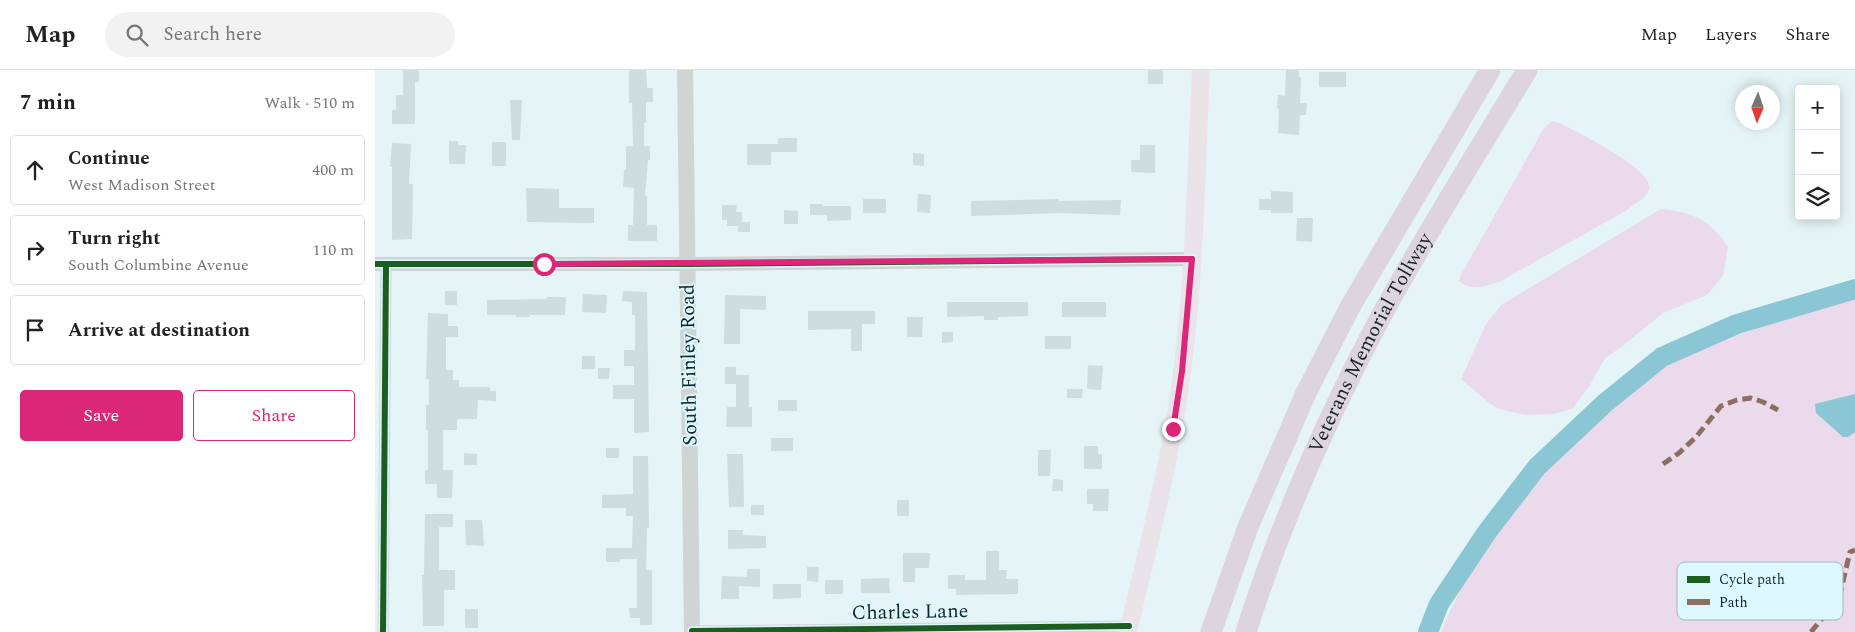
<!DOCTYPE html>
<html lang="en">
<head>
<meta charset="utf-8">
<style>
	:root { --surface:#fff; --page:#f2f2f2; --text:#222; --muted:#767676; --line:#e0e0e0; --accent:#db2777 }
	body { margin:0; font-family:Spectral,serif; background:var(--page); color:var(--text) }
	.controls { position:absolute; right:15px; top:15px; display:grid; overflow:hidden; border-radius:5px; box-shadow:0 2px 12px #0003 }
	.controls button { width:45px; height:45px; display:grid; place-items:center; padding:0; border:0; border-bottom:1px solid var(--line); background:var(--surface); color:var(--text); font:25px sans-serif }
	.compass { position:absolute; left:1360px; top:15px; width:45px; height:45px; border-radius:50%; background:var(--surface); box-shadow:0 2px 12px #0003; rotate:182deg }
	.stop { position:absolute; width:15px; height:15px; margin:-11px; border:4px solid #db2777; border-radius:50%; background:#fff }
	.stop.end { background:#db2777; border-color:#fff; box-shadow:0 1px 5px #0008 }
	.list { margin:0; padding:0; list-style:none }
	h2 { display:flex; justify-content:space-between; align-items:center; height:65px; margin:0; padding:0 20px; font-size:21px }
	h2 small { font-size:16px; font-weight:400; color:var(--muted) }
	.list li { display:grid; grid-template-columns:32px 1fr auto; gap:15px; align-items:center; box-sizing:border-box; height:70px; margin:0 10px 10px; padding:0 10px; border:1px solid var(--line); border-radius:5px }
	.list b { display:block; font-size:19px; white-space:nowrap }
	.list p { margin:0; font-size:16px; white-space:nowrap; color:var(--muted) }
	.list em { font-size:16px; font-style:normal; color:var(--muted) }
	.actions { display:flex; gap:10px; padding:15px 20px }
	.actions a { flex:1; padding:11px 0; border:1px solid var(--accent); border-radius:5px; text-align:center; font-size:18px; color:var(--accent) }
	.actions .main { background:var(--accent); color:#fff }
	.icon { flex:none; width:28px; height:28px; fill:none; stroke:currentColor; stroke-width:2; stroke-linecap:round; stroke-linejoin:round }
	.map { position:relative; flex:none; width:1480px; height:562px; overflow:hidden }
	header { display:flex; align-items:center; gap:30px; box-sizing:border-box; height:70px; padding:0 25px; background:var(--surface); border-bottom:1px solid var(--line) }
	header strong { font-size:24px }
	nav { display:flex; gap:28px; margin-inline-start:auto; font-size:18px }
	.search { width:350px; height:45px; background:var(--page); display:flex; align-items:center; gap:12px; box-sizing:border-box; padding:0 18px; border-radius:28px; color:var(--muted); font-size:19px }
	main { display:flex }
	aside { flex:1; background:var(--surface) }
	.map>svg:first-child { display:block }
	.green { fill:#ebdaeb }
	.water { fill:#8ac6d3 }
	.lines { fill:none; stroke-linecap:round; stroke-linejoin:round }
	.river { stroke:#8ac6d3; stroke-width:20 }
	.building { fill:#cddde0 }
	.minor { stroke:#cfd4d5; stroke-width:11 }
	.tertiary { stroke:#cfd4d5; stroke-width:14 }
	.secondary { stroke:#cfd4d5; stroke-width:16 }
	.primary { stroke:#eae4ea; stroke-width:18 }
	.motorway { stroke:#ded4de; stroke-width:21 }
	.quiet { stroke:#8d6e63; stroke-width:5; stroke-dasharray:10 5; stroke-linecap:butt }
	.cycleway-casing { stroke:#ddf8ff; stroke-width:9 }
	.cycleway { stroke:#1b5e20; stroke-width:6 }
	.route { stroke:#db2777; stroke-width:6 }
	.labels { text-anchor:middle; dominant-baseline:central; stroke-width:4; stroke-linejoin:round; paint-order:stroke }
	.street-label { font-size:20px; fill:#14252a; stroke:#ddf8ff }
	.key { fill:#ddf8ff; stroke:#a1b9bf; stroke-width:1 }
	.key-label { font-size:14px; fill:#14252a }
</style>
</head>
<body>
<header>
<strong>Map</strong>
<div class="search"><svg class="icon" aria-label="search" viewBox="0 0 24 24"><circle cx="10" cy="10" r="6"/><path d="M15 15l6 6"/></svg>Search here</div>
<nav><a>Map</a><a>Layers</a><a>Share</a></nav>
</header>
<main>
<aside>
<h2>7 min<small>Walk · 510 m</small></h2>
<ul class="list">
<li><svg class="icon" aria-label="ahead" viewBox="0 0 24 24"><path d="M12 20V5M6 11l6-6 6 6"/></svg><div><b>Continue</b><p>West Madison Street</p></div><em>400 m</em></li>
<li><svg class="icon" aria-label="right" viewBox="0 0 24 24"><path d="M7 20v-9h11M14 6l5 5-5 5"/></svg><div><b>Turn right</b><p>South Columbine Avenue</p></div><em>110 m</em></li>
<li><svg class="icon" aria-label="arrive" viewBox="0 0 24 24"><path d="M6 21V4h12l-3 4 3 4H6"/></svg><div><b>Arrive at destination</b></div></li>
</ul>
<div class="actions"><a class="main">Save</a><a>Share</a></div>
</aside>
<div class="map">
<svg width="1480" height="562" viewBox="0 0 1480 562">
	<rect width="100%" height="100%" fill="#e5f4f7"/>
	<g class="green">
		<path d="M 1177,51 L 1187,54 C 1203,63 1279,99 1274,119 C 1272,128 1259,134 1252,140 L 1126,211 C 1113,216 1096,222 1084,211 L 1086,205 L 1169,58 Z"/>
		<path d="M 1286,139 C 1316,141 1337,151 1353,177 L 1348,205 L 1339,217 L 1332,225 L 1288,243 L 1245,278 L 1230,288 L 1215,315 L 1198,338 L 1180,344 L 1150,345 L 1124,339 L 1113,332 L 1086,309 L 1111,254 L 1126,235 Z"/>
		<path d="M 1480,229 L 1480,562 L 1066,562 C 1084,517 1112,470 1143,432 C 1168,400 1199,373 1229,346 C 1245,332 1260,316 1278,304 C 1295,293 1314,286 1333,278 C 1380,257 1429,237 1480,229 Z"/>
	</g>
	<path class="water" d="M 1480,324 L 1480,362 L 1473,367 L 1468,367 L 1441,343 L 1440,334 Z"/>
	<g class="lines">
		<path class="river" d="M 1053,562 L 1064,534 L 1112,462 L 1162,397 L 1230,333 L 1287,287 L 1362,254 L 1480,219"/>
	</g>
	<g class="building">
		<path d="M 28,0 L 44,0 L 44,12 L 40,12 L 40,54 L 17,54 L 17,40 L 21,40 L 21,25 L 28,25 Z"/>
		<path d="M 254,0 L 271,0 L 272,18 L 278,18 L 278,32 L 271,32 L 271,53 L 269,53 L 269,76 L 275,76 L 275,90 L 273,90 L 270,126 L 272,126 L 272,155 L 282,155 L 282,171 L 253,171 L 253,155 L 258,155 L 259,118 L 248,117 L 249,100 L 251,100 L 251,76 L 258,76 L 257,33 L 254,33 Z"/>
		<rect x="773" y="0" width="15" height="14"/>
		<path d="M 911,0 L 924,0 L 924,7 L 926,7 L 925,33 L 932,33 L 931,45 L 925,45 L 924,65 L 903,63 L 904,39 L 902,38 L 903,25 L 910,26 Z"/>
		<rect x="944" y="2" width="27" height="15"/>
		<path d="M 135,30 L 147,30 L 145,70 L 137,70 Z"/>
		<path d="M 403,68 L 422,68 L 422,82 L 396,82 L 396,95 L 372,95 L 372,74 L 403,74 Z"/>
		<path d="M 74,71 L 83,71 L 83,75 L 91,75 L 90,94 L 74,94 Z"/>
		<rect x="117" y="72" width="14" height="24"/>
		<path d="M 17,73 L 36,74 L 34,114 L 38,114 L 37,169 L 17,170 L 17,97 L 15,97 Z"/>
		<path d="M 765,75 L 780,75 L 780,103 L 756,102 L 756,90 L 765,90 Z"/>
		<path d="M 538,83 L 549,84 L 549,96 L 538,95 Z"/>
		<path d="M 151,118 L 184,119 L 184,138 L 219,138 L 219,153 L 152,152 Z"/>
		<path d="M 896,121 L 918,122 L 918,143 L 896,143 L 896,140 L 884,140 L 884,129 L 896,129 Z"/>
		<path d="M 543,124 L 556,125 L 555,143 L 542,142 Z"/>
		<rect x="488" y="129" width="23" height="14"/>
		<path d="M 684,129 L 684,131 L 746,130 L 745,145 L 684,143 L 596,146 L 596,131 Z"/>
		<path d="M 435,134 L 448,134 L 448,136 L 476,136 L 476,150 L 452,151 L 452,145 L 435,145 Z"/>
		<path d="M 347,135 L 362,135 L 361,142 L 367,142 L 367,152 L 375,152 L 375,162 L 363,162 L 363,156 L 352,156 L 352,150 L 347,150 Z"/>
		<path d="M 409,140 L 423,141 L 423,154 L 409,154 Z"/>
		<path d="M 922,148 L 938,148 L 937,172 L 921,171 Z"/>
		<rect x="70" y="221" width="12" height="14"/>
		<path d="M 248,221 L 272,222 L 274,362 L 259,363 L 259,329 L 238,329 L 238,315 L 259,315 L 259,296 L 249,296 L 249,280 L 260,280 L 260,245 L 257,245 L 257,232 L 247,231 Z"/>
		<path d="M 208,224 L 232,225 L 231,243 L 207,242 Z"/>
		<path d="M 350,225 L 391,226 L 391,240 L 365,239 L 365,274 L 349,274 Z"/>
		<path d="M 172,227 L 191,227 L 190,245 L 155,245 L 155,247 L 141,247 L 141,245 L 112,245 L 112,230 L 172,229 Z"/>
		<path d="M 572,232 L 653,232 L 653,246 L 623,247 L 623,250 L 609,250 L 609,246 L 572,247 Z"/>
		<rect x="687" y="232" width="44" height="15"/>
		<path d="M 433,241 L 500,241 L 500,254 L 487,254 L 487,281 L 476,281 L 476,259 L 433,260 Z"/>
		<path d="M 53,243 L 73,244 L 73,256 L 83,256 L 83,267 L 71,267 L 71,300 L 78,300 L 78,310 L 84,310 L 84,317 L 115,317 L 115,321 L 121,321 L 121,331 L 103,330 L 102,349 L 82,349 L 82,360 L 68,360 L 68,400 L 78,400 L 77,428 L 62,428 L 62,414 L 50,414 L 50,400 L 53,400 L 53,360 L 51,360 L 51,335 L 54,335 L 54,309 L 51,309 Z"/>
		<path d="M 532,247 L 548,247 L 547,267 L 532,267 Z"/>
		<path d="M 567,262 L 578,262 L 578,272 L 567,273 Z"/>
		<rect x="670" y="266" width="26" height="13"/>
		<rect x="207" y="286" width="13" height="13"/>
		<path d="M 713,295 L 728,296 L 726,320 L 712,319 Z"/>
		<path d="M 350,297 L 361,297 L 361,305 L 374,305 L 374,337 L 377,337 L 377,357 L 351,357 L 352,337 L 361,337 L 361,314 L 350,314 Z"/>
		<path d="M 223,298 L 235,298 L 234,309 L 223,309 Z"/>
		<path d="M 692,319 L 708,319 L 707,328 L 692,328 Z"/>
		<rect x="403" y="330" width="19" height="11"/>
		<rect x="396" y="368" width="22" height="13"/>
		<path d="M 709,376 L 723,376 L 723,384 L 727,384 L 727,399 L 709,399 Z"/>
		<rect x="231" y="378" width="13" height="10"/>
		<path d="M 663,380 L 676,380 L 675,406 L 663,406 Z"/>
		<path d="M 89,383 L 102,384 L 102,395 L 89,395 Z"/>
		<path d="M 352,384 L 368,384 L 369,437 L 354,437 Z"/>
		<path d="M 258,386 L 273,386 L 274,458 L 272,458 L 271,500 L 277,500 L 277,555 L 265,555 L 265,548 L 255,548 L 254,538 L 262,538 L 262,489 L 245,489 L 245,492 L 231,492 L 231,478 L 257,478 L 258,446 L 251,446 L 251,438 L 227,438 L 227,425 L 258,424 Z"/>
		<path d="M 678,409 L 688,410 L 688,421 L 677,421 Z"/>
		<path d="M 712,419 L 734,419 L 733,441 L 718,441 L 718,434 L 712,434 Z"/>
		<rect x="522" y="430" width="12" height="16"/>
		<rect x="376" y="435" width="13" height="10"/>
		<path d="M 50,444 L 78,444 L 78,457 L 64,457 L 64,500 L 80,500 L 80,520 L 69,520 L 69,556 L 48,556 L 47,505 L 49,505 Z"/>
		<path d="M 90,450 L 107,450 L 109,476 L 91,475 Z"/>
		<path d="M 353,460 L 368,460 L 368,465 L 391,466 L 391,478 L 353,479 Z"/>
		<path d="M 611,481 L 624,481 L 624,500 L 632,500 L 631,509 L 643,509 L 643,524 L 581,525 L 581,519 L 573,519 L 573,505 L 590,505 L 590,510 L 611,510 Z"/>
		<path d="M 528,483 L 555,483 L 554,498 L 540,498 L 540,512 L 528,512 Z"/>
		<path d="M 432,497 L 444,497 L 443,512 L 432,511 Z"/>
		<path d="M 372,499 L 385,499 L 385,517 L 364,516 L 364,529 L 346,529 L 347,506 L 372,507 Z"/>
		<path d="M 514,508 L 515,523 L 486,523 L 486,509 Z"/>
		<rect x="450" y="510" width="18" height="14"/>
		<path d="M 398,514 L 426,514 L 426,528 L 398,529 Z"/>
		<rect x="90" y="539" width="13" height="19"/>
	</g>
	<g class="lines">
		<g class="minor">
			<path d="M 317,561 L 754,556"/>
			<path d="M 8,562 L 11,194"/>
		</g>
		<path class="tertiary" d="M 0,194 L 313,194 L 817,189"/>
		<path class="secondary" d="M 310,0 L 317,562"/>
		<path class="primary" d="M 753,562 C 773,476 796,390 807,302 C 820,202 821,101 826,0"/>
		<g class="motorway">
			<path d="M 836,562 L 873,457 L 931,323 L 975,237 L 1115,0"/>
			<path id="s1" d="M 871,562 C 905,454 951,350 1004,250 C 1050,165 1102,83 1152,0"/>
		</g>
		<g class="quiet">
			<path d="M 1288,394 L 1304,383 L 1321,367 L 1346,336 L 1362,330 L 1376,328 L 1388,332 L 1403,340"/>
			<path d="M 1436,562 L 1464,528 L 1475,482 L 1480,480"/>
		</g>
		<g class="cycleway-casing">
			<g id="cycleway">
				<path d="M 0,194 L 313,194 L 817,189"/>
				<path d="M 317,561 L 754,556"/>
				<path d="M 8,562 L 11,194"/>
			</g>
		</g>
		<use href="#cycleway" class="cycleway"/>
	</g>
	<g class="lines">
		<path class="route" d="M 169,194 L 817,189 L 807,301 L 798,359"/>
	</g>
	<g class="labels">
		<g class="street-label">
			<text stroke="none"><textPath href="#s1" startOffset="315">Veterans Memorial Tollway</textPath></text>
			<text transform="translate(314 295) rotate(-91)">South Finley Road</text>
			<text transform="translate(535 542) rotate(-1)">Charles Lane</text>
		</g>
	</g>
	<rect x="1302" y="492" width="166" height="58" rx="8" class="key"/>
	<rect x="1312" y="506" width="23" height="7" fill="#1b5e20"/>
	<rect x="1312" y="529" width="23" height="6" fill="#8d6e63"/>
	<g class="key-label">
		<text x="1344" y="514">Cycle path</text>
		<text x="1344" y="537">Path</text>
	</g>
</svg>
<div class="controls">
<button>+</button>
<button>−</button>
<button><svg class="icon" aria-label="layers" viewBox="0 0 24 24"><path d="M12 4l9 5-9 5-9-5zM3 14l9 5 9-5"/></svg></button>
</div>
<svg class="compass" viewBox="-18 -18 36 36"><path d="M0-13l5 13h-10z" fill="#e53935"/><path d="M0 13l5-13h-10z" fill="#767676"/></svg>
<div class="stop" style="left:169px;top:194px"></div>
<div class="stop end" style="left:798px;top:359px"></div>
</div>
</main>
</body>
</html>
